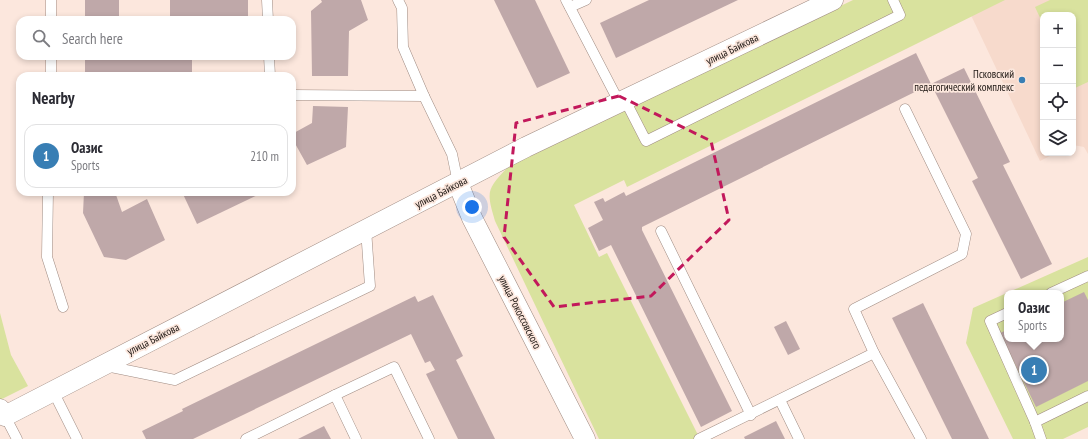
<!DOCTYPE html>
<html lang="en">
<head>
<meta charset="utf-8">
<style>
	:root { --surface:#fff; --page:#f7f7f7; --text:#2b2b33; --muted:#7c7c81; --line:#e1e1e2; --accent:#387eb4 }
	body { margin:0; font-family:"PT Sans Narrow",sans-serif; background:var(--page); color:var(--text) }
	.controls { position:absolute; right:12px; top:12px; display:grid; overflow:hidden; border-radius:8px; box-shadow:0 2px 6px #0003 }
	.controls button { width:36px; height:36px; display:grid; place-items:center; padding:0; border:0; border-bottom:1px solid var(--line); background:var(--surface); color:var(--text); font:20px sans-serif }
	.you { position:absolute; left:472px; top:207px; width:14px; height:14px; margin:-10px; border:3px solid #fff; border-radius:50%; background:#1a73e8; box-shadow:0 0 0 6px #1a73e833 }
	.badge { display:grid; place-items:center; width:26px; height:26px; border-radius:50%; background:var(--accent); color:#fff; font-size:13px; font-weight:700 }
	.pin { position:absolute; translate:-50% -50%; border:2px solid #fff; box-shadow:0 1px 4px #0006 }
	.popup { position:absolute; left:1004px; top:290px; width:60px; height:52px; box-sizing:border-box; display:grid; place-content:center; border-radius:8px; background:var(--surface); filter:drop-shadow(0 1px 3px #0005); font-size:13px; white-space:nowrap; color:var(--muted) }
	.popup b { font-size:15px; color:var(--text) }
	.popup::after { content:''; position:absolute; left:50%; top:100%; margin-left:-8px; border:8px solid transparent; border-top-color:var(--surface) }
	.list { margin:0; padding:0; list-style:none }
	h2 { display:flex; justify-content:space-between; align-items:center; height:52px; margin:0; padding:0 16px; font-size:17px }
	h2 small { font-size:13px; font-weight:400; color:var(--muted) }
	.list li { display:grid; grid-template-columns:26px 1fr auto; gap:12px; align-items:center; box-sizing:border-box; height:64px; margin:0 8px 8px; padding:0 8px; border:1px solid var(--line); border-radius:12px }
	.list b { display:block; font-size:15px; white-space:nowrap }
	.list p { margin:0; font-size:13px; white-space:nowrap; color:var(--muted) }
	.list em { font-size:13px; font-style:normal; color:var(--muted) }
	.icon { flex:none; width:22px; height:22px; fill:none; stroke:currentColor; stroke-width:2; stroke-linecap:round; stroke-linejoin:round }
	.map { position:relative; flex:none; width:1088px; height:439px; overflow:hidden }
	.search { position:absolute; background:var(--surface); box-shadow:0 2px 6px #0003; left:16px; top:16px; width:280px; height:44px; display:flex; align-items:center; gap:10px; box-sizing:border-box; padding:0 14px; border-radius:12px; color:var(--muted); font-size:15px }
	.panel { position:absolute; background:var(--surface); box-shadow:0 2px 6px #0003; left:16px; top:72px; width:280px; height:124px; border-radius:12px }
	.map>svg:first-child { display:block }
	.built { fill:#f7dacc }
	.green { fill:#d9e29e; fill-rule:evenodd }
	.building { fill:#bfa8a9 }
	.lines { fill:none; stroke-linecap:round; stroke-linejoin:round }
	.lane-casing { stroke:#a08c83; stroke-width:11 }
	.street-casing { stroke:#a08c83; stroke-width:21 }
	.lane { stroke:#fff; stroke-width:10 }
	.street { stroke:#fff; stroke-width:20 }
	.marked { fill:none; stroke:#c2185b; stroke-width:3; stroke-dasharray:8 5; stroke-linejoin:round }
	.poi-dot { fill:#387eb4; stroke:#fce7dd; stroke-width:1.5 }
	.labels { text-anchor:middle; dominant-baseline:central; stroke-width:3.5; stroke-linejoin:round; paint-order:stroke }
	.street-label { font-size:11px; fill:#1c1511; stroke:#fce7dd }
	.poi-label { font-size:11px; fill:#1c1511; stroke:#fce7dd; text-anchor:end }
</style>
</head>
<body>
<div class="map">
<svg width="1088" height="439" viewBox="0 0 1088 439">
	<rect width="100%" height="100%" fill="#fce7dd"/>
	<path class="built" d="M 992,0 L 1088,0 L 1088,154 L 1084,147 L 1073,145 L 1073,15 L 1043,15 L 1043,153 L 1056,153 L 1040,161 L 969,11 Z"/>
	<g class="green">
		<path d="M 853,0 L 1005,0 L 627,187 L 624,180 L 574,205 L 599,257 L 607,253 L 700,439 L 599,439 L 495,221 C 486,191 487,189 508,167 Z"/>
		<path d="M 1050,0 L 1088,0 L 1088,82 L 1075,88 L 1073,84 L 1073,15 L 1043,15 L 1043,24 L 1035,7 Z"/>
		<path d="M 1088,257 L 1088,427 L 1063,439 L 1013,439 L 966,343 L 973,308 ZM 1007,293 L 1061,293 L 1061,339 L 1007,339 Z"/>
		<path d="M 0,313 L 11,355 L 28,386 L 0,400 Z"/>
	</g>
	<g class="building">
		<rect x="85" y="0" width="34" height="20"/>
		<path d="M 170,0 L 248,0 L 248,18 L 170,17 Z"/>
		<path d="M 321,0 L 361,0 L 368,20 L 349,31 L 348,76 L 312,76 L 311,11 L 322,2 Z"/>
		<path d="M 494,0 L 535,0 L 570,73 L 537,88 Z"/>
		<path d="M 649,0 L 738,0 L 616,58 L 600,23 Z"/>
		<path d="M 916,53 L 931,84 L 642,227 L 642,230 L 732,411 L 701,427 L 611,245 L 599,251 L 588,228 L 603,220 L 594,202 L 603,198 L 605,202 L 624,192 L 626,196 Z"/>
		<rect x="85" y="56" width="107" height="20"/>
		<path d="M 964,68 L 1010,162 L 1003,165 L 1052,264 L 1021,279 L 972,181 L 978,178 L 931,84 Z"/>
		<path d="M 313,106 L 348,107 L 346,147 L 307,165 L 292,138 L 292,134 L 312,123 Z"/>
		<path d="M 84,192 L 115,192 L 122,212 L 147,199 L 165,240 L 126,260 L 104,257 L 83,213 Z"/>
		<path d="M 182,192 L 264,192 L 197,224 Z"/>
		<path d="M 1084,292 L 1088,300 L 1088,381 L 1036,407 L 1000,333 L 1007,330 L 1007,339 L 1061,339 L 1061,303 Z"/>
		<path d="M 433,295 L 463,356 L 456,360 L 495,439 L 458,439 L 426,374 L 435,370 L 430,361 L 425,363 L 411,334 L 193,439 L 146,439 L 142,431 L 183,411 L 182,409 L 415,296 L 418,302 Z"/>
		<path d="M 923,303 L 989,439 L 952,439 L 892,318 Z"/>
		<path d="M 786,321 L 800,349 L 788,355 L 774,327 Z"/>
		<path d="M 776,421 L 785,439 L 745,439 L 744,437 Z"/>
		<path d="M 324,426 L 331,439 L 298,439 Z"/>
	</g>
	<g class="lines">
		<g class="lane-casing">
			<g id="lane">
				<path d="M 267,0 L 268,20"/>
				<path d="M 398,0 L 402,8 L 403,47 L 424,96"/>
				<path d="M 566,0 L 619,102"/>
				<path d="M 570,7 L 586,0"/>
				<path d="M 51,20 L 51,0"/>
				<path d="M 269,56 L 270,76"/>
				<path d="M 51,76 L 51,56"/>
				<path d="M 292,95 L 424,96 L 452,154 L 458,183"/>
				<path d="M 625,100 L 646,141 L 900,15 L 893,0"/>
				<path d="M 48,192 L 47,257 L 63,307"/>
				<path d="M 661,231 L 751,415"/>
				<path d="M 1051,293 L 1088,276"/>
				<path d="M 1007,313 L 990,321 L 1035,422 L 1041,439"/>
				<path d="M 874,353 L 921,439"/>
				<path d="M 106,366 L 175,380 L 370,286 L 366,229"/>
				<path d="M 53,391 L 77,439"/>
				<path d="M 780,400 L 799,439"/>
				<path d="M 5,416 L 17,439"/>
				<path d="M 1035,422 L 1088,396"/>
				<path d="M 246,439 L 335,395"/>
				<path d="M 356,439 L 335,395 L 394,367 L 429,439"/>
				<path d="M 699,439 L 874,353 L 854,309 L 962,254 L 966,234 L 905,109"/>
			</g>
		</g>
		<g class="street-casing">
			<g id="street">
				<path d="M 458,183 L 472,218 L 585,439"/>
				<path d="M 0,409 L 5,416 L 526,147 L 833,0"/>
			</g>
		</g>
		<use href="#lane" class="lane"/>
		<use href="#street" class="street"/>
	</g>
	<path class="marked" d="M 619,96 L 711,141 L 729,220 L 651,296 L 554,307 L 504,237 L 516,123 Z"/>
	<circle class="poi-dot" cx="1022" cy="80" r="4"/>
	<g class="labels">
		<g class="street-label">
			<text transform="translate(732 49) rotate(-26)">улица Байкова</text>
			<text transform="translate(441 192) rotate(-27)">улица Байкова</text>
			<text transform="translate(520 312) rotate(63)">улица Рокоссовского</text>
			<text transform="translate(153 339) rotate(-27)">улица Байкова</text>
		</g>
		<g class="poi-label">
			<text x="1014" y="74">Псковский<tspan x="1014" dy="13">педагогический комплекс</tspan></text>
		</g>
	</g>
</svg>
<div class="controls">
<button>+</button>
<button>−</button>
<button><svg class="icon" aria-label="locate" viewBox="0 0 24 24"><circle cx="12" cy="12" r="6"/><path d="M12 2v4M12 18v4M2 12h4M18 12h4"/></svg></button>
<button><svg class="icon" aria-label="layers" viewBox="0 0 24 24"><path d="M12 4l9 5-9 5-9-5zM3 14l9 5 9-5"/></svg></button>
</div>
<div class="you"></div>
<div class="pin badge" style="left:1034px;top:370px">1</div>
<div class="popup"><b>Оазис</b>Sports</div>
<div class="search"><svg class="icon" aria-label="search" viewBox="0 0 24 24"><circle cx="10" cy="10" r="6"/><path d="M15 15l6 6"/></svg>Search here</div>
<section class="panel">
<h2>Nearby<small></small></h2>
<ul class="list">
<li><span class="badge">1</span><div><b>Оазис</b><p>Sports</p></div><em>210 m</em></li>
</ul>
</section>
</div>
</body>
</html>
